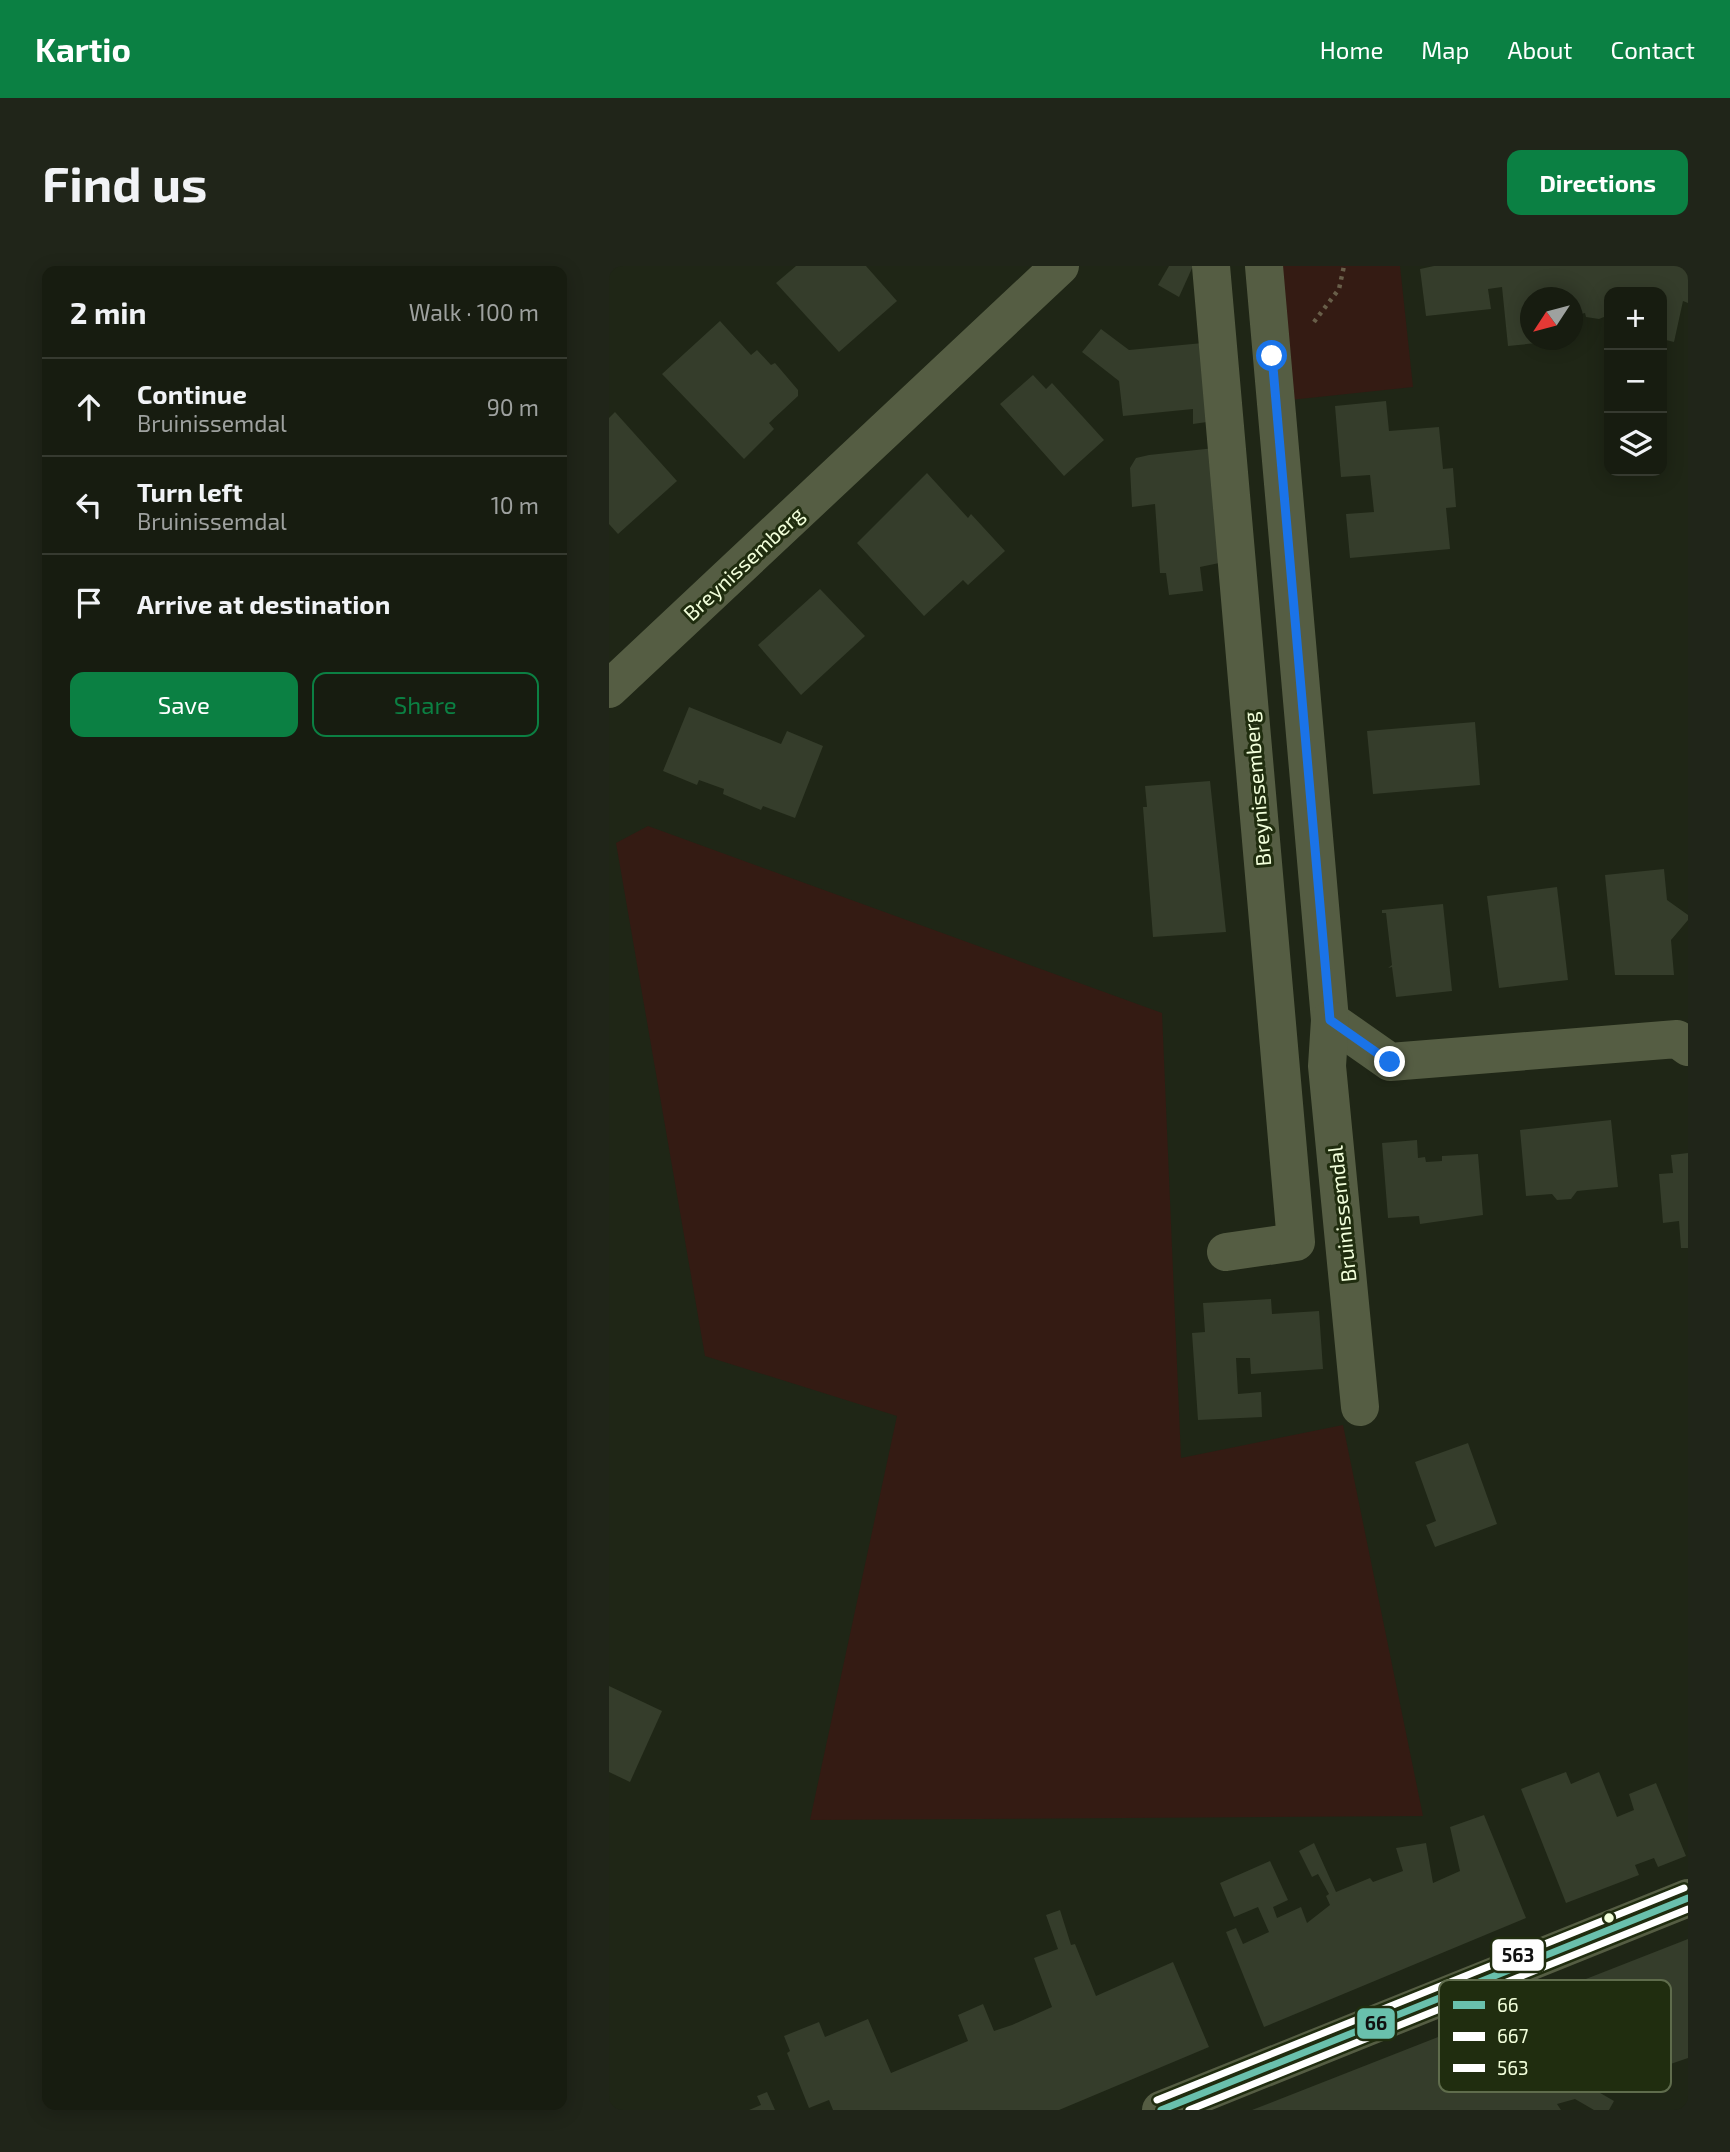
<!DOCTYPE html>
<html lang="en">
<head>
<meta charset="utf-8">
<style>
	:root { --surface:#171c10; --page:#202519; --text:#f1f3f6; --muted:#9ea19f; --line:#363a30; --accent:#0b8043 }
	body { margin:0; font-family:"Exo 2",sans-serif; background:var(--page); color:var(--text) }
	.controls { position:absolute; right:21px; top:21px; display:grid; overflow:hidden; border-radius:14px; box-shadow:0 4px 18px #0003 }
	.controls button { width:63px; height:63px; display:grid; place-items:center; padding:0; border:0; border-bottom:2px solid var(--line); background:var(--surface); color:var(--text); font:35px sans-serif }
	.compass { position:absolute; left:911px; top:21px; width:63px; height:63px; border-radius:50%; background:var(--surface); box-shadow:0 4px 18px #0003; rotate:234deg }
	.stop { position:absolute; width:21px; height:21px; margin:-16px; border:5px solid #1a73e8; border-radius:50%; background:#fff }
	.stop.end { background:#1a73e8; border-color:#fff; box-shadow:0 2px 7px #0008 }
	.list { margin:0; padding:0; list-style:none }
	h2 { display:flex; justify-content:space-between; align-items:center; height:91px; margin:0; padding:0 28px; font-size:30px }
	h2 small { font-size:23px; font-weight:400; color:var(--muted) }
	.list li { display:grid; grid-template-columns:46px 1fr auto; gap:21px; align-items:center; box-sizing:border-box; height:98px; padding:0 28px; border-top:2px solid var(--line) }
	.list b { display:block; font-size:26px; white-space:nowrap }
	.list p { margin:0; font-size:23px; white-space:nowrap; color:var(--muted) }
	.list em { font-size:23px; font-style:normal; color:var(--muted) }
	.actions { display:flex; gap:14px; padding:21px 28px }
	.actions a { flex:1; padding:16px 0; border:2px solid var(--accent); border-radius:14px; text-align:center; font-size:24px; color:var(--accent) }
	.actions .main { background:var(--accent); color:#fff }
	.icon { flex:none; width:38px; height:38px; fill:none; stroke:currentColor; stroke-width:2; stroke-linecap:round; stroke-linejoin:round }
	.map { position:relative; flex:none; width:1079px; height:1844px; overflow:hidden; border-radius:14px }
	header { display:flex; align-items:center; gap:42px; box-sizing:border-box; height:98px; padding:0 35px; background:var(--accent); color:#fff }
	header strong { font-size:33px }
	nav { display:flex; gap:38px; margin-inline-start:auto; font-size:24px }
	.intro { display:flex; align-items:center; justify-content:space-between; box-sizing:border-box; height:168px; padding:0 42px }
	h1 { margin:0; font-size:49px }
	.button { padding:18px 32px; border-radius:14px; background:var(--accent); color:#fff; font-size:24px; font-weight:700 }
	main { display:flex; gap:42px; padding:0 42px }
	aside { flex:1; background:var(--surface); border-radius:14px; box-shadow:0 4px 18px #0003 }
	.map>svg:first-child { display:block }
	.green { fill:#341b13 }
	.building { fill:#353d2b }
	.lines { fill:none; stroke-linecap:round; stroke-linejoin:round }
	.path { stroke:#685e49; stroke-width:4.5; stroke-dasharray:3.5 5; stroke-linecap:butt }
	.minor { stroke:#555d43; stroke-width:38 }
	.bus-1-casing { stroke:#202d0f; stroke-width:12 }
	.bus-2-casing { stroke:#202d0f; stroke-width:12 }
	.bus-3-casing { stroke:#202d0f; stroke-width:12 }
	.bus-1 { stroke:#69c0ac; stroke-width:7 }
	.bus-2 { stroke:#fff; stroke-width:7 }
	.bus-3 { stroke:#fff; stroke-width:7 }
	.route { stroke:#1a73e8; stroke-width:9 }
	.bus-dot { fill:#f2ffdb; stroke:#202d0f; stroke-width:2.5 }
	.labels { text-anchor:middle; dominant-baseline:central; stroke-width:6; stroke-linejoin:round; paint-order:stroke }
	.street-label { font-size:21px; fill:#f2ffdb; stroke:#202d0f }
	.key { fill:#202d0f; stroke:#5f6c4c; stroke-width:2 }
	.key-label { font-size:19px; fill:#f2ffdb }
	.line-badge { stroke:#202d0f; stroke-width:2.5 }
	.pale-badge-label { font-size:19px; text-anchor:middle; font-weight:bold; fill:#111 }
</style>
</head>
<body>
<header>
<strong>Kartio</strong>
<nav><a>Home</a><a>Map</a><a>About</a><a>Contact</a></nav>
</header>
<div class="intro"><h1>Find us</h1><a class="button">Directions</a></div>
<main>
<aside>
<h2>2 min<small>Walk · 100 m</small></h2>
<ul class="list">
<li><svg class="icon" aria-label="ahead" viewBox="0 0 24 24"><path d="M12 20V5M6 11l6-6 6 6"/></svg><div><b>Continue</b><p>Bruinissemdal</p></div><em>90 m</em></li>
<li><svg class="icon" aria-label="left" viewBox="0 0 24 24"><path d="M17 20v-9H6M10 6l-5 5 5 5"/></svg><div><b>Turn left</b><p>Bruinissemdal</p></div><em>10 m</em></li>
<li><svg class="icon" aria-label="arrive" viewBox="0 0 24 24"><path d="M6 21V4h12l-3 4 3 4H6"/></svg><div><b>Arrive at destination</b></div></li>
</ul>
<div class="actions"><a class="main">Save</a><a>Share</a></div>
</aside>
<div class="map">
<svg width="1079" height="1844" viewBox="0 0 1079 1844">
	<rect width="100%" height="100%" fill="#1f2616"/>
	<g class="green">
		<path d="M 669,0 L 791,0 L 804,121 L 681,134 Z"/>
		<path d="M 39,560 L 553,747 L 572,1192 L 734,1159 L 814,1550 L 201,1554 L 288,1150 L 96,1090 L 7,577 Z"/>
	</g>
	<g class="building">
		<path d="M 187,0 L 257,0 L 288,35 L 230,86 L 167,17 Z"/>
		<path d="M 560,0 L 584,0 L 570,31 L 549,19 Z"/>
		<path d="M 825,0 L 1079,0 L 1079,37 L 1074,35 L 1065,76 L 1053,73 L 1053,26 L 1000,26 L 1000,49 L 990,53 L 977,51 L 976,47 L 968,49 L 964,32 L 922,32 L 922,74 L 947,75 L 899,80 L 893,21 L 879,23 L 882,43 L 817,50 L 811,3 Z"/>
		<path d="M 111,55 L 142,89 L 148,84 L 162,99 L 166,97 L 189,124 L 189,130 L 160,157 L 165,163 L 135,193 L 53,108 Z"/>
		<path d="M 492,63 L 520,84 L 594,77 L 598,156 L 584,158 L 584,143 L 514,150 L 510,115 L 473,86 Z"/>
		<path d="M 424,109 L 437,123 L 443,117 L 495,174 L 455,210 L 391,138 Z"/>
		<path d="M 777,135 L 780,165 L 830,161 L 834,203 L 844,202 L 847,241 L 837,242 L 841,283 L 741,292 L 737,248 L 765,246 L 761,209 L 732,211 L 726,140 Z"/>
		<path d="M 6,146 L 68,215 L 9,268 L 0,258 L 0,152 Z"/>
		<path d="M 606,182 L 615,296 L 591,301 L 594,325 L 560,329 L 557,307 L 551,307 L 546,238 L 523,241 L 521,202 L 527,192 L 540,189 Z"/>
		<path d="M 318,207 L 359,252 L 362,248 L 396,285 L 359,319 L 354,314 L 315,350 L 248,277 Z"/>
		<path d="M 211,323 L 256,370 L 192,429 L 149,379 Z"/>
		<path d="M 80,441 L 172,478 L 178,465 L 214,480 L 186,552 L 154,540 L 152,544 L 114,528 L 115,523 L 90,514 L 88,519 L 54,505 Z"/>
		<path d="M 866,456 L 871,519 L 764,528 L 758,465 Z"/>
		<path d="M 601,515 L 617,666 L 544,671 L 534,541 L 538,541 L 536,520 Z"/>
		<path d="M 1055,603 L 1058,634 L 1079,649 L 1079,654 L 1062,674 L 1065,709 L 1006,709 L 996,609 Z"/>
		<path d="M 948,621 L 959,714 L 890,722 L 878,630 Z"/>
		<path d="M 834,638 L 843,725 L 787,731 L 783,701 L 779,702 L 783,699 L 777,647 L 773,647 L 773,644 Z"/>
		<path d="M 1002,854 L 1009,921 L 968,925 L 962,933 L 948,934 L 943,928 L 917,930 L 911,864 Z"/>
		<path d="M 808,874 L 809,892 L 816,891 L 817,896 L 833,895 L 833,890 L 869,888 L 874,949 L 811,958 L 810,950 L 779,952 L 773,877 Z"/>
		<path d="M 1079,887 L 1079,982 L 1072,982 L 1070,955 L 1054,957 L 1050,908 L 1064,907 L 1062,889 Z"/>
		<path d="M 662,1033 L 663,1048 L 710,1045 L 714,1103 L 642,1108 L 641,1092 L 627,1092 L 629,1128 L 652,1126 L 653,1151 L 589,1154 L 583,1067 L 596,1066 L 594,1037 Z"/>
		<path d="M 859,1177 L 888,1258 L 826,1281 L 817,1259 L 827,1255 L 806,1196 Z"/>
		<path d="M 0,1420 L 53,1445 L 21,1516 L 0,1506 Z"/>
		<path d="M 957,1506 L 962,1518 L 990,1506 L 1008,1551 L 1025,1544 L 1020,1528 L 1047,1517 L 1077,1590 L 1049,1601 L 1045,1592 L 1026,1599 L 1030,1609 L 957,1637 L 912,1523 Z"/>
		<path d="M 875,1549 L 917,1652 L 655,1761 L 617,1666 L 627,1662 L 634,1678 L 660,1666 L 649,1641 L 625,1651 L 611,1617 L 661,1595 L 679,1634 L 664,1641 L 668,1652 L 692,1641 L 698,1657 L 721,1639 L 717,1630 L 720,1628 L 709,1608 L 703,1611 L 690,1585 L 705,1577 L 727,1626 L 761,1612 L 764,1616 L 794,1605 L 787,1582 L 817,1577 L 824,1617 L 851,1605 L 841,1561 Z"/>
		<path d="M 451,1644 L 462,1679 L 466,1678 L 487,1730 L 564,1696 L 600,1781 L 450,1844 L 224,1844 L 220,1834 L 200,1842 L 178,1787 L 181,1785 L 175,1770 L 210,1756 L 216,1771 L 259,1753 L 282,1807 L 359,1775 L 349,1749 L 374,1738 L 385,1765 L 403,1759 L 443,1741 L 425,1692 L 449,1683 L 437,1649 Z"/>
		<path d="M 1079,1673 L 1079,1792 L 986,1824 L 1005,1835 L 1000,1844 L 985,1844 L 966,1833 L 948,1838 L 952,1844 L 643,1844 Z"/>
		<path d="M 158,1826 L 166,1844 L 140,1844 L 152,1839 L 148,1830 Z"/>
	</g>
	<g class="lines">
		<path class="path" d="M 705,56 L 730,23 L 735,0"/>
		<g class="minor">
			<path d="M 602,0 L 687,976 L 617,986"/>
			<path d="M 655,0 L 721,754 L 781,796 L 1068,773 L 1079,781"/>
			<path d="M 0,423 L 451,0"/>
			<path d="M 721,754 L 718,800 L 751,1141"/>
			<path d="M 552,1844 L 1079,1632"/>
		</g>
		<g class="bus-1-casing">
			<path id="bus-1" d="M 552,1844 L 1079,1632"/>
		</g>
		<g class="bus-2-casing">
			<path id="bus-2" d="M 580,1844 L 1079,1643"/>
		</g>
		<g class="bus-3-casing">
			<path id="bus-3" d="M 548,1834 L 1075,1622"/>
		</g>
		<use href="#bus-1" class="bus-1"/>
		<use href="#bus-2" class="bus-2"/>
		<use href="#bus-3" class="bus-3"/>
	</g>
	<g class="lines">
		<path class="route" d="M 663,90 L 721,754 L 781,796"/>
	</g>
	<circle class="bus-dot" cx="1000" cy="1652" r="6"/>
	<g class="labels">
		<g class="street-label">
			<text transform="translate(134 297) rotate(-43)">Breynissemberg</text>
			<text transform="translate(647 523) rotate(-95)">Breynissemberg</text>
			<text transform="translate(732 948) rotate(-96)">Bruinissemdal</text>
		</g>
	</g>
	<rect x="830" y="1714" width="232" height="112" rx="10" class="key"/>
	<rect x="844" y="1735" width="32" height="8" fill="#69c0ac"/>
	<rect x="844" y="1766" width="32" height="9" fill="#fff"/>
	<rect x="844" y="1798" width="32" height="8" fill="#fff"/>
	<g class="key-label">
		<text x="888" y="1746">66</text>
		<text x="888" y="1777">667</text>
		<text x="888" y="1809">563</text>
	</g>
	<g class="line-badge">
		<rect x="882" y="1672" width="54" height="34" rx="7" fill="#fff"/>
		<rect x="747" y="1741" width="40" height="33" rx="7" fill="#69c0ac"/>
	</g>
	<g class="pale-badge-label">
		<text x="909" y="1696">563</text>
		<text x="767" y="1764">66</text>
	</g>
</svg>
<div class="controls">
<button>+</button>
<button>−</button>
<button><svg class="icon" aria-label="layers" viewBox="0 0 24 24"><path d="M12 4l9 5-9 5-9-5zM3 14l9 5 9-5"/></svg></button>
</div>
<svg class="compass" viewBox="-18 -18 36 36"><path d="M0-13l5 13h-10z" fill="#e53935"/><path d="M0 13l5-13h-10z" fill="#9ea19f"/></svg>
<div class="stop" style="left:663px;top:90px"></div>
<div class="stop end" style="left:781px;top:796px"></div>
</div>
</main>
</body>
</html>
